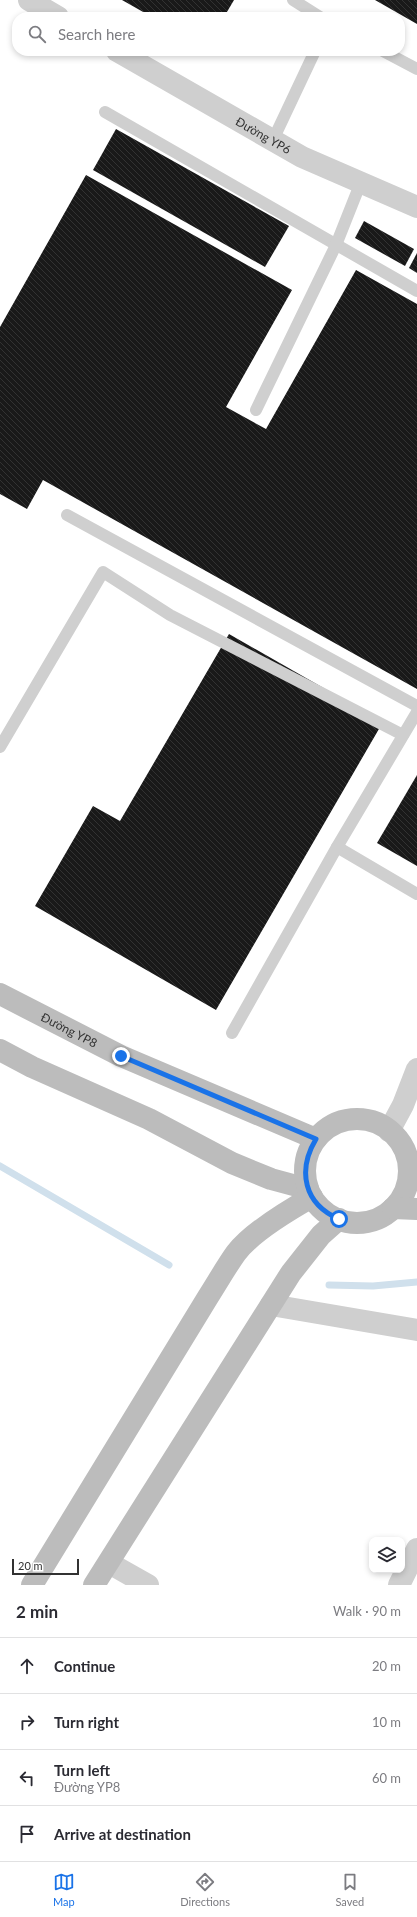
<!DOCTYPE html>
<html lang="en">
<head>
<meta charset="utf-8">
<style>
	:root { --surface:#fff; --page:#f2f2f3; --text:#2b2b33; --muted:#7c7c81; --line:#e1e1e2; --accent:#1a73e8 }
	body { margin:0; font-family:Lato,sans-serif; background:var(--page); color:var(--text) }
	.controls { position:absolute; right:12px; bottom:12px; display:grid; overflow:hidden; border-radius:8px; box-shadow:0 2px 6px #0003 }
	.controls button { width:36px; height:36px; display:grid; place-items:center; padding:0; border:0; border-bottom:1px solid var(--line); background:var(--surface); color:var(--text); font:20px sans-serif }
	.scale { position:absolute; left:12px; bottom:10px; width:67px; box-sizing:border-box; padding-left:4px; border:2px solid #323232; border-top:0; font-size:11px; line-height:14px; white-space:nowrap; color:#323232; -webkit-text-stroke:3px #fff; paint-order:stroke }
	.stop { position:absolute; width:12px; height:12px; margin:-9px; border:3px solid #1a73e8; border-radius:50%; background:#fff }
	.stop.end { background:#1a73e8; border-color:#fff; box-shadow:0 1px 4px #0008 }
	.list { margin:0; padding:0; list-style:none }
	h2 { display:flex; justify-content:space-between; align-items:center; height:52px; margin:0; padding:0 16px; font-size:17px }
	h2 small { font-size:13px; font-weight:400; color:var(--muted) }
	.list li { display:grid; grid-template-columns:26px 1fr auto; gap:12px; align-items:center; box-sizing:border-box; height:56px; padding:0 16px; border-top:1px solid var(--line) }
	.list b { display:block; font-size:15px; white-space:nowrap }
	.list p { margin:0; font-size:13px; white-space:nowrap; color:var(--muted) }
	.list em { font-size:13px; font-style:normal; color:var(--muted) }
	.icon { flex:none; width:22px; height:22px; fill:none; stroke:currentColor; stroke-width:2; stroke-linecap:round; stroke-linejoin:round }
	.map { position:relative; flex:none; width:417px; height:1585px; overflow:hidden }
	.search { position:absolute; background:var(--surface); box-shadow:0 2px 6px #0003; left:12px; right:12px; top:12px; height:44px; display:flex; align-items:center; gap:10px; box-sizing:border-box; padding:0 14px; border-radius:16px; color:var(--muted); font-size:15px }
	.sheet { height:276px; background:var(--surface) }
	nav { display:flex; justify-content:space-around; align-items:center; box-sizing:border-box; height:56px; border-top:1px solid var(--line); background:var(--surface); font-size:11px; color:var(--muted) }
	nav a { display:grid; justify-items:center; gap:2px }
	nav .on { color:var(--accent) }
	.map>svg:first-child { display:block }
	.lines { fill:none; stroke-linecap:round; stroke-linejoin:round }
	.stream { stroke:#d0e0ec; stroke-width:7 }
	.building { fill:url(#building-back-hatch) }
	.service { stroke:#cfcfcf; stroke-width:12 }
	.minor { stroke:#cfcfcf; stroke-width:22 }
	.tertiary { stroke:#cfcfcf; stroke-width:22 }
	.secondary { stroke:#bcbcbc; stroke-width:22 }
	.route { stroke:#1a73e8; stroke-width:5 }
	.labels { text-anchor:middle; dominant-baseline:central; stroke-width:4; stroke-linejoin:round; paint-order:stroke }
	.street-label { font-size:12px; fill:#323232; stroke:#fff }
</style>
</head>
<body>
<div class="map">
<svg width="417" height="1585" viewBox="0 0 417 1585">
	<defs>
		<pattern id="building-back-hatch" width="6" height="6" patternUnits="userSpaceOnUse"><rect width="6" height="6" fill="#191919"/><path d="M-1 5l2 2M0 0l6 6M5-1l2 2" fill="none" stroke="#323232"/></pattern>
	</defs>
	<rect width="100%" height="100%" fill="#fff"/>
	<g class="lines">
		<g class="stream">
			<path d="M 0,1166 L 169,1265"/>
			<path d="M 329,1285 L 373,1286 L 417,1282"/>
		</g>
	</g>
	<g class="building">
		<path d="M 122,0 L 234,0 L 224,17 L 152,17 Z"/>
		<path d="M 375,0 L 417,0 L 417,24 Z"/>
		<path d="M 116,129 L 289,226 L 265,267 L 93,170 Z"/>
		<path d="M 86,175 L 292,290 L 226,407 L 266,429 L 356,270 L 417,304 L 417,689 L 43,480 L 27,509 L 0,494 L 0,327 Z"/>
		<path d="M 364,221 L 414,249 L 405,266 L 355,238 Z"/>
		<path d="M 417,253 L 417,273 L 409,268 Z"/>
		<path d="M 229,634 L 383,722 L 216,1010 L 35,906 L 93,806 L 120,821 Z"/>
		<path d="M 417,775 L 417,866 L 377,843 Z"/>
	</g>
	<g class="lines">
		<g class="service">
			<path d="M 293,0 L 320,17"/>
			<path d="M 383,51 L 417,69"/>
			<path d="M 105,112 L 417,291"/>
			<path d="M 273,140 L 315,51"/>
			<path d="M 256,410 L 336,245 L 361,182"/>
			<path d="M 67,515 L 417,706"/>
			<path d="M 0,747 L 103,572 L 170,615 L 403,735"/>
			<path d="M 337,847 L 417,894"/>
			<path d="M 232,1033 L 337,847 L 417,712"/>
		</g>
		<g class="minor">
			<path d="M 29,0 L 58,17"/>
			<path id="s1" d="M 117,51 L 302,157 L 417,207"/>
			<path d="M 271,1305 L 417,1330"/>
			<path d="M 109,1563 L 148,1585"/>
			<path d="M 399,1585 L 417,1549"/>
		</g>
		<path class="tertiary" d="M 389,1131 L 403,1105 L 417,1069"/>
		<g class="secondary">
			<path id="s2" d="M 0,994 L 121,1056 L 316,1139"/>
			<path d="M 0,1050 L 32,1067 L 149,1119 L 232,1163 L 271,1179 L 308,1189"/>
			<circle cx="357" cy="1171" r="52"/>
			<path d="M 393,1208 L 417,1209"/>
			<path d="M 32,1585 L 208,1297 C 217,1283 226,1267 236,1253 C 252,1232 289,1210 312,1197"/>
			<path d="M 94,1585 L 291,1273 L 321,1235 L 339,1219"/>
		</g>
	</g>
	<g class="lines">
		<path class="route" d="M 121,1056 L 316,1139 C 297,1171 304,1204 339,1219"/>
	</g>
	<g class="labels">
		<g class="street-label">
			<text stroke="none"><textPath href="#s1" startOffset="169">Đường YP6</textPath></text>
			<text stroke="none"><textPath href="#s2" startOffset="78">Đường YP8</textPath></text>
		</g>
	</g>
</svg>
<div class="controls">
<button><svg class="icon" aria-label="layers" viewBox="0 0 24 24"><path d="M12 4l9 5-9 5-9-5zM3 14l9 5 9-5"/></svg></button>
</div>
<div class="scale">20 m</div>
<div class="stop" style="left:339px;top:1219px"></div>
<div class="stop end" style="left:121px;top:1056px"></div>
<div class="search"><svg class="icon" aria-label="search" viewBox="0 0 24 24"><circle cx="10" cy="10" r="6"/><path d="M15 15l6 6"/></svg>Search here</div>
</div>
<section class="sheet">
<h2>2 min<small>Walk · 90 m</small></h2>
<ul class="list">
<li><svg class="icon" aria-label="ahead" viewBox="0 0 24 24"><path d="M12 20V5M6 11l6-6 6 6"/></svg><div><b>Continue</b></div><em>20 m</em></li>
<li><svg class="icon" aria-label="right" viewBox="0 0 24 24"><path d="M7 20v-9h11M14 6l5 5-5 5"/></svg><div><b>Turn right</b></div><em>10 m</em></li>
<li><svg class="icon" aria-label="left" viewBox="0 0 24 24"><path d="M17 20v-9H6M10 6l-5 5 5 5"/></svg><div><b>Turn left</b><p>Đường YP8</p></div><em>60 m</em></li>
<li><svg class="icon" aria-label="arrive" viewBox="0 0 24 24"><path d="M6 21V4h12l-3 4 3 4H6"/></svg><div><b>Arrive at destination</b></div></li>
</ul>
</section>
<nav>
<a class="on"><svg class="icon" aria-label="map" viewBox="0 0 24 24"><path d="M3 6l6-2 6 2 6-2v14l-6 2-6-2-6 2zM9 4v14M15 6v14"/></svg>Map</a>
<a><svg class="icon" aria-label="directions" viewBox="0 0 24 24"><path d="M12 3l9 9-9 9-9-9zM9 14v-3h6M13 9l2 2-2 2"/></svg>Directions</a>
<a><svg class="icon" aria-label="saved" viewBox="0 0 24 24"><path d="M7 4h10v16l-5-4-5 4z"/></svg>Saved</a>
</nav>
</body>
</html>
